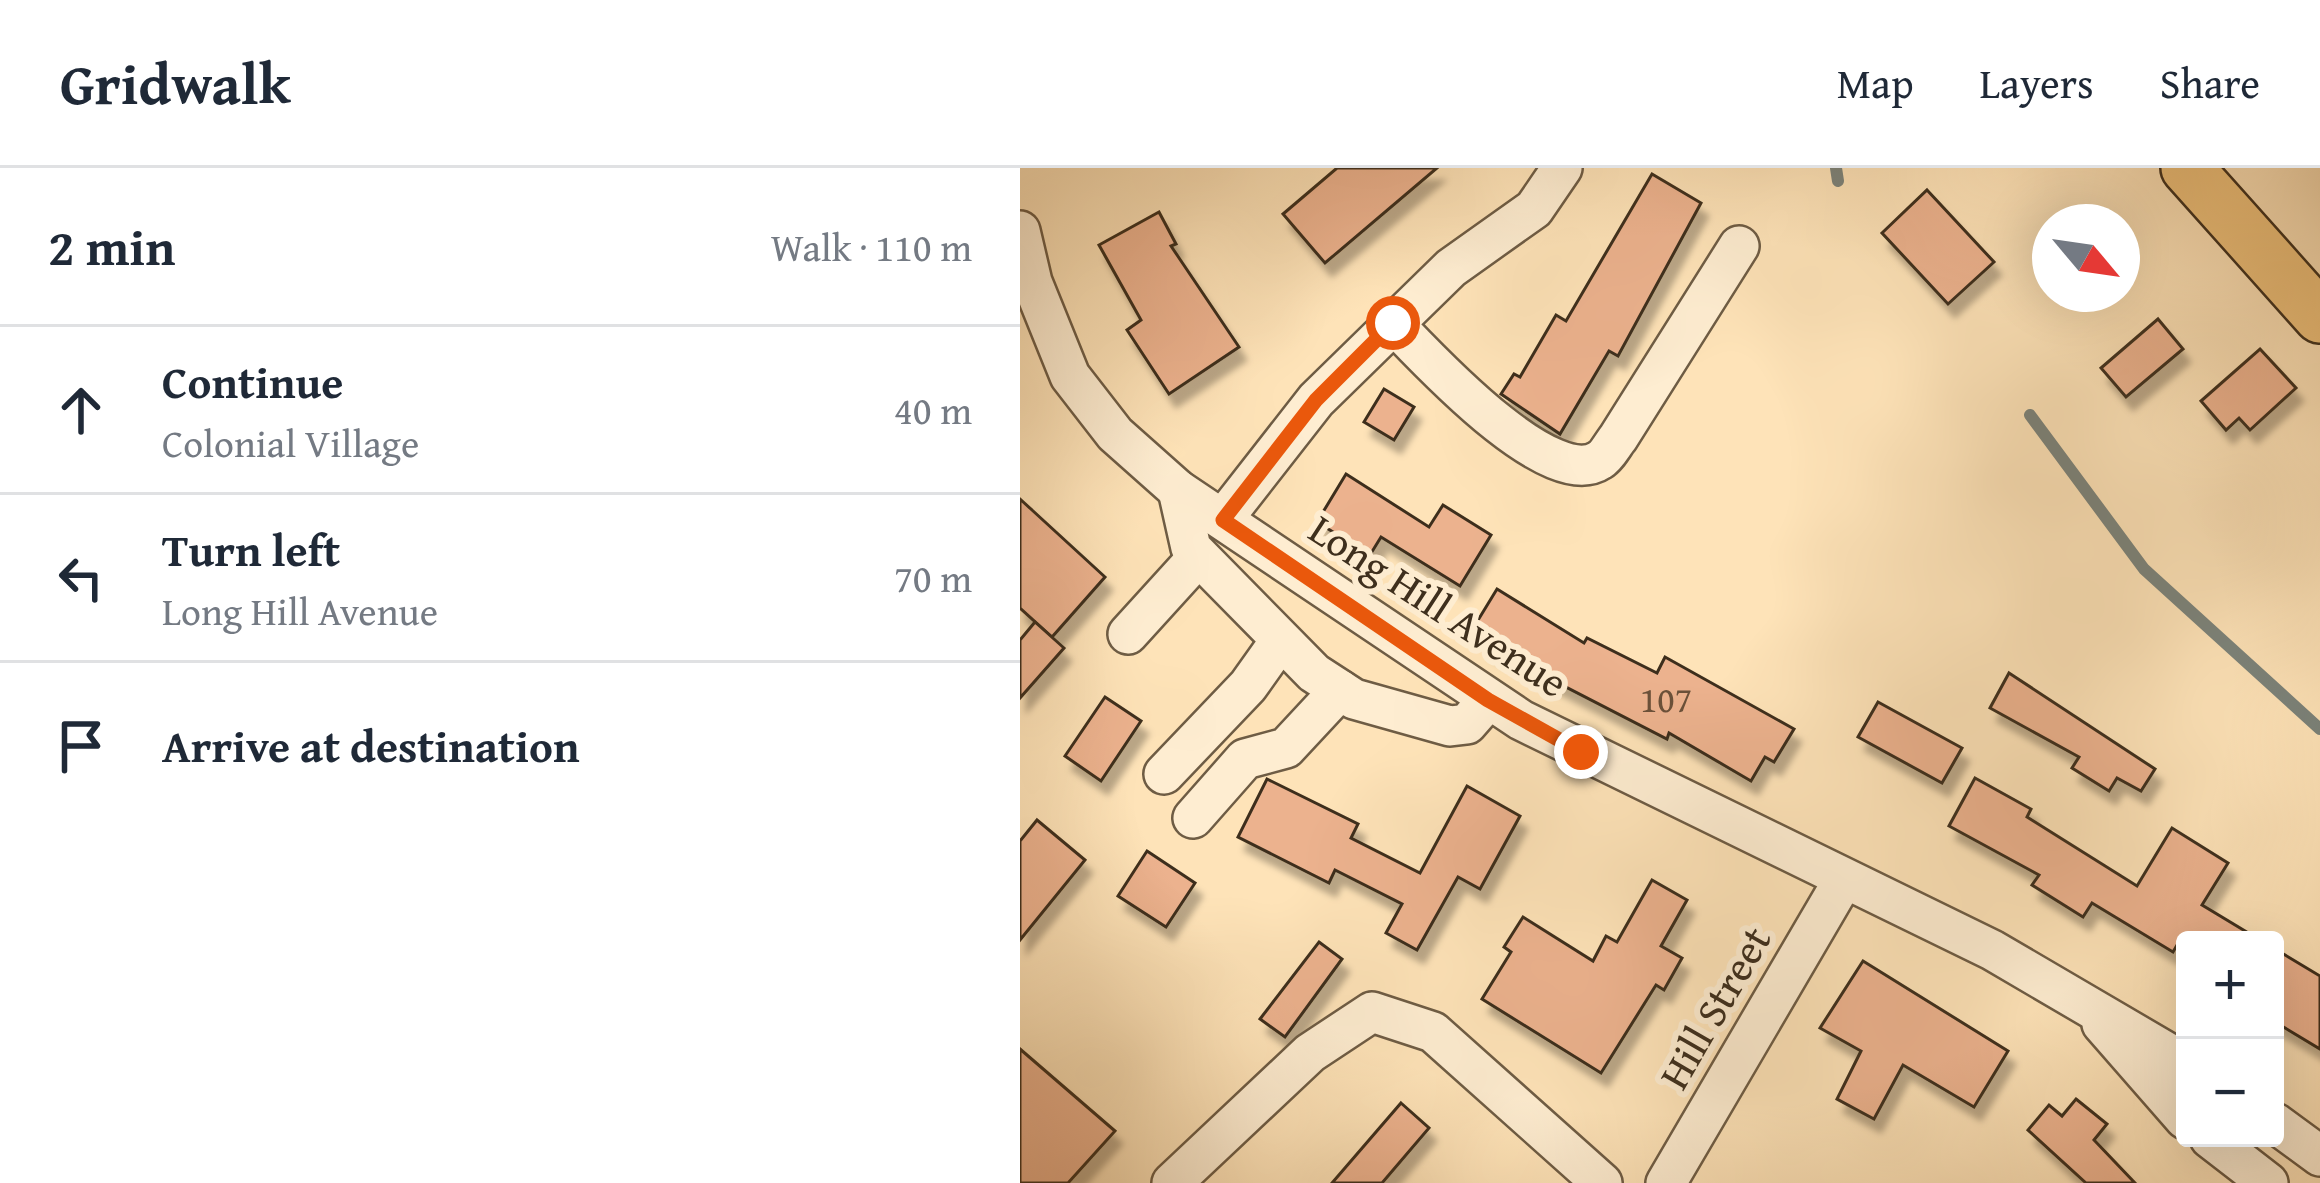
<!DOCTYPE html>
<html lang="en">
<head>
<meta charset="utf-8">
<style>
	:root { --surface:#fff; --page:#f6f6f7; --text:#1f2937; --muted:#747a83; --line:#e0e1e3 }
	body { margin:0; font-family:"Gentium Book Plus",serif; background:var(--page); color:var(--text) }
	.controls { position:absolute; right:36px; bottom:36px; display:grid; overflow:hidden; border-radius:12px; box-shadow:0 12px 48px #0002 }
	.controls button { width:108px; height:108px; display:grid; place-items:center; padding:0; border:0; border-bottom:3px solid var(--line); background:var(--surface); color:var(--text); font:60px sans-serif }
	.compass { position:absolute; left:1012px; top:36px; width:108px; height:108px; border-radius:50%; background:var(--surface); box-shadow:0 12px 48px #0002; rotate:119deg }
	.stop { position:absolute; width:36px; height:36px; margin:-27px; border:9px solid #ea580c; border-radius:50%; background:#fff }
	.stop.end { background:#ea580c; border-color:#fff; box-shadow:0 3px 12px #0008 }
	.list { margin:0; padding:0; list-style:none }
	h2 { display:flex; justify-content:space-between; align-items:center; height:156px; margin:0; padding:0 48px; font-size:51px }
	h2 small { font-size:39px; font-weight:400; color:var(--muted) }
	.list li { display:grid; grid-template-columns:78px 1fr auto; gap:36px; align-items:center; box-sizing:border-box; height:168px; padding:0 48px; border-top:3px solid var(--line) }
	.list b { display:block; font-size:45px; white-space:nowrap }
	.list p { margin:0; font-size:39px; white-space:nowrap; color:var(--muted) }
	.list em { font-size:39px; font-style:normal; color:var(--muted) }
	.icon { flex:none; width:66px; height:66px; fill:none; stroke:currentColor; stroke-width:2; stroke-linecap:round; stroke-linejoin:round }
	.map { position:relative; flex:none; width:1300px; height:1015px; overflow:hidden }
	header { display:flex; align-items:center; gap:72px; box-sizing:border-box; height:168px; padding:0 60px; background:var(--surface); border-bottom:3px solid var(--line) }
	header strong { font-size:57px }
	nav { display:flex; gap:66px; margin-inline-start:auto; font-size:42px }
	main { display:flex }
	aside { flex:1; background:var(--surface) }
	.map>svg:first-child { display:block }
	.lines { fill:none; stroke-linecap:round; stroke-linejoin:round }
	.stream { stroke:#7b837b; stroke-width:12 }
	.building { fill:#ecb28e; stroke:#3e2f1d; stroke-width:3; filter:url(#shadow) }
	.minor-casing { stroke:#6e5c44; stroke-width:44 }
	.major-casing { stroke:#3e2f1d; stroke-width:56 }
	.minor { stroke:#feedd1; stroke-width:39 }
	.major { stroke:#efc27c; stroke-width:51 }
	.route { stroke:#ea580c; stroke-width:15 }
	.labels { text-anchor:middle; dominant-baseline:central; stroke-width:12; stroke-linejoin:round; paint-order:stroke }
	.number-label { font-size:36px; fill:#6a5039 }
	.street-label { font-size:42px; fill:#3e2f1d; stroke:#feedd1 }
</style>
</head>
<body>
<header>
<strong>Gridwalk</strong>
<nav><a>Map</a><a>Layers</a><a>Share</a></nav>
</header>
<main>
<aside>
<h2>2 min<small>Walk · 110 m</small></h2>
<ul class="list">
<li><svg class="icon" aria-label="ahead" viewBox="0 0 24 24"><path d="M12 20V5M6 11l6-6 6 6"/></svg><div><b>Continue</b><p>Colonial Village</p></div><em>40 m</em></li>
<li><svg class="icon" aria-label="left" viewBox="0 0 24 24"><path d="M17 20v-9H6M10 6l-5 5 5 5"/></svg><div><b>Turn left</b><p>Long Hill Avenue</p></div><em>70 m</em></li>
<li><svg class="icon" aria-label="arrive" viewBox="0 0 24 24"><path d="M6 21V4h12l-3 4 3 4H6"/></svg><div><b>Arrive at destination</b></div></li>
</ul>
</aside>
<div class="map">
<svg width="1300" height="1015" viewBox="0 0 1300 1015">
	<defs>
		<filter id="shadow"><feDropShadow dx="7" dy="13" stdDeviation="3" flood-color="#0004"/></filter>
	</defs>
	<rect width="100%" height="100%" fill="#fee3b8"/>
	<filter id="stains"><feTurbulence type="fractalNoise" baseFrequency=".00167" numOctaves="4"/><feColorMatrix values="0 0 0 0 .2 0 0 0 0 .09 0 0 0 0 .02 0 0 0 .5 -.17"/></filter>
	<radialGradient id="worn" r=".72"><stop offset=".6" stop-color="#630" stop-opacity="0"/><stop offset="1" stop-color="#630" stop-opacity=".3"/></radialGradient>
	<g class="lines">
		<g class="stream">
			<path d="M 816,0 L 818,13"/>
			<path d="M 1010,247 L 1124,401 L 1300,561"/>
		</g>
	</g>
	<g class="building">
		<path d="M 317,0 L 417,0 L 305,95 L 263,46 Z"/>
		<path d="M 632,6 L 681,35 L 598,188 L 589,183 L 540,266 L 481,226 L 494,206 L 500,209 L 536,147 L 546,153 Z"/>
		<path d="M 907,22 L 974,94 L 928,136 L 862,65 Z"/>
		<path d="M 139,44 L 156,76 L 151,78 L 219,179 L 149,226 L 107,162 L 121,152 L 79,77 Z"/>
		<path d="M 1138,151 L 1163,181 L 1106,229 L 1081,200 Z"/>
		<path d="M 1240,181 L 1276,220 L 1230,262 L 1219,250 L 1206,262 L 1181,233 Z"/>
		<path d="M 364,221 L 394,239 L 374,272 L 344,254 Z"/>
		<path d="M 326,306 L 409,359 L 423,337 L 471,367 L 440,418 L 361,369 L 350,387 L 297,354 Z"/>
		<path d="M 0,331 L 85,409 L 32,469 L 0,440 Z"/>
		<path d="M 477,421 L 564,475 L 567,470 L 637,505 L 645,489 L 774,561 L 754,594 L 745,589 L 731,613 L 649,565 L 647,571 L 466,478 L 469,473 L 452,462 Z"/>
		<path d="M 15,454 L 44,480 L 0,530 L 0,472 Z"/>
		<path d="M 989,505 L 1135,601 L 1121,623 L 1097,610 L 1089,623 L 1052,600 L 1059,589 L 970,540 Z"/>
		<path d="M 85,529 L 121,553 L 81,613 L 45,588 Z"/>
		<path d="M 858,534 L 942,580 L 922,615 L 838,569 Z"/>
		<path d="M 955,610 L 1011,641 L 1007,649 L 1117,718 L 1152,660 L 1208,695 L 1182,737 L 1240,772 L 1160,772 L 1153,784 L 1072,735 L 1063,749 L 1012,717 L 1019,707 L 929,658 Z"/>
		<path d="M 247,611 L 338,656 L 331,670 L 400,705 L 447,618 L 500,648 L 460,721 L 438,709 L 397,782 L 366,765 L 382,736 L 315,702 L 309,715 L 218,669 Z"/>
		<path d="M 17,652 L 65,692 L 0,772 L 0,673 Z"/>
		<path d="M 127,683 L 175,715 L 146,759 L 98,728 Z"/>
		<path d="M 632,712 L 667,732 L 641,778 L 662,790 L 644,822 L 636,817 L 581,905 L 462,831 L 491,784 L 484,779 L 503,749 L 573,793 L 586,768 L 597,774 Z"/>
		<path d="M 299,774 L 322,791 L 265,869 L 240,851 Z"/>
		<path d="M 1255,781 L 1300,808 L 1300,881 L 1255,854 Z"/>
		<path d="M 843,793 L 988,883 L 954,939 L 883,897 L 854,951 L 817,931 L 841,883 L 800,860 Z"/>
		<path d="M 0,881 L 95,963 L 48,1015 L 0,1015 Z"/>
		<path d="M 1056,931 L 1087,956 L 1074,972 L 1115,1015 L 1066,1015 L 1008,962 L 1029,937 L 1042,948 Z"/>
		<path d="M 381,935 L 409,960 L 362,1015 L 312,1015 Z"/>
	</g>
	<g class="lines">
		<g class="minor-casing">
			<g id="minor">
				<path d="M 0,63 L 12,114 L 50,208 L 95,266 L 158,322 L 501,552 L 972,782 L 1165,895"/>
				<path d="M 373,155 C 405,188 530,325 580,292 C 587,288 593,276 598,270 L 719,78"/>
				<path d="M 158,322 L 171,380 L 294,505 L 334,531 L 430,558 L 447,556 L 468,532"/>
				<path d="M 203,351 L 296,232 L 431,100 L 514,41 L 542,0"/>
				<path d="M 108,466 L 178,389"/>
				<path d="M 144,606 L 228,518 L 260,473"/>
				<path d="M 173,650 L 225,591 L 266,580 L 320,522"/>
				<path d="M 1082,856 L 1165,951"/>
				<path d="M 1255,955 L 1300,988"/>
				<path d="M 1190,970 L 1248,1015"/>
				<path d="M 152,1015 L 290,885 L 352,844 L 413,864 L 582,1015"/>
				<path d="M 646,1015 L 824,711"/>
			</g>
		</g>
		<g class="major-casing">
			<path id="major" d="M 1167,0 L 1300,149"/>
		</g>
		<use href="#minor" class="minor"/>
		<use href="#major" class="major"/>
	</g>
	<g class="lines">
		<path class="route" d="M 373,155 L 296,232 L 203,352 L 468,532 L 561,584"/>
	</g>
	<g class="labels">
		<g class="number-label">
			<text x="646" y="530">107</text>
		</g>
		<g class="street-label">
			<text transform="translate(419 437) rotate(33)">Long Hill Avenue</text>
			<text transform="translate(694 839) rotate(-60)">Hill Street</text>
		</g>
	</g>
	<rect width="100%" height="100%" filter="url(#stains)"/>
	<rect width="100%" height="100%" fill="url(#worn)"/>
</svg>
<div class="controls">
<button>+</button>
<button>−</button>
</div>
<svg class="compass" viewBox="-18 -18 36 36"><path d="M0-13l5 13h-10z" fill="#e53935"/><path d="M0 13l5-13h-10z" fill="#747a83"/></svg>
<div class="stop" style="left:373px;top:155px"></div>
<div class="stop end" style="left:561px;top:584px"></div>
</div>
</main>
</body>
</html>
